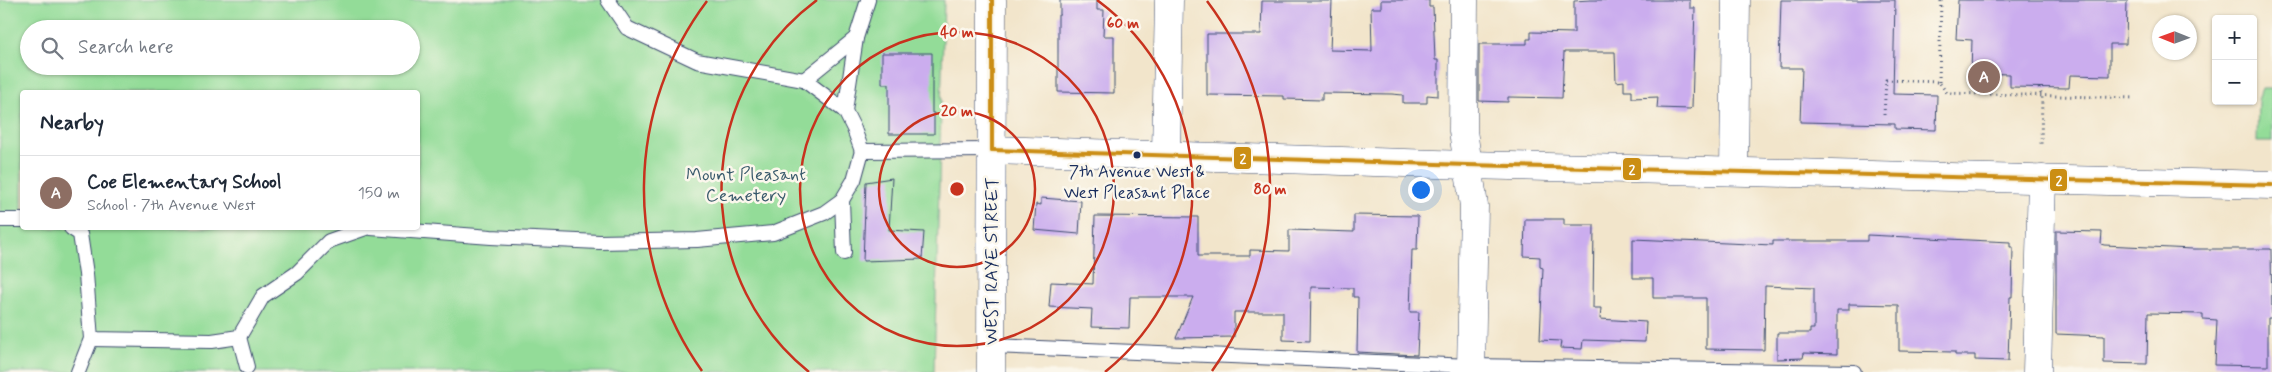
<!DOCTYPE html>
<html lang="en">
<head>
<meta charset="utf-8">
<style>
	:root { --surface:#fff; --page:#f6f6f7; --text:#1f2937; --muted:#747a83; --line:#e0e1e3; --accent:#111827 }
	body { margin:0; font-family:Mynerve,sans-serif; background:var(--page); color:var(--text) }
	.controls { position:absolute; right:15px; top:15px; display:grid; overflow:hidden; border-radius:5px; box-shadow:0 1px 4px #0004 }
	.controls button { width:45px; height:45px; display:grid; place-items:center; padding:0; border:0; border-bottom:1px solid var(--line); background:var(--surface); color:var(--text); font:25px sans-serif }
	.compass { position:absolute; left:2152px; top:15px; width:45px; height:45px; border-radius:50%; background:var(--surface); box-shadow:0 1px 4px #0004; rotate:271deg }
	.you { position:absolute; left:1420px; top:189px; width:18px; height:18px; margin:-12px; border:4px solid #fff; border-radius:50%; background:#1a73e8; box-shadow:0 0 0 8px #1a73e833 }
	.badge { display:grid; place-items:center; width:32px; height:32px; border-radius:50%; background:var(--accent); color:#fff; font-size:16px; font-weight:700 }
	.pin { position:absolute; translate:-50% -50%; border:2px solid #fff; box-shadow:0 1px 5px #0006 }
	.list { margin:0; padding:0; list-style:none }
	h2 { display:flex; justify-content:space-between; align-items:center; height:65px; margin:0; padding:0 20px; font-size:21px }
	h2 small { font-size:16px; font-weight:400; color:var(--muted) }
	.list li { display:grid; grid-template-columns:32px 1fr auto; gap:15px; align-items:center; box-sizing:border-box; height:75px; padding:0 20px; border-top:1px solid var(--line) }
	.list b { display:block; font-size:19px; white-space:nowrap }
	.list p { margin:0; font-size:16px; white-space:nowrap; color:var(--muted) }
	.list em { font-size:16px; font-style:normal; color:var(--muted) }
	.icon { flex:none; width:28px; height:28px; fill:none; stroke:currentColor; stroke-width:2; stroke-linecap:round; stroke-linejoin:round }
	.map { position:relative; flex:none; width:2272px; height:372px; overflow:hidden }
	.search { position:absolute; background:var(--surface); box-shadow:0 1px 4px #0004; left:20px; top:20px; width:400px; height:55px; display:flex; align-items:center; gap:12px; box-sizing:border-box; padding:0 18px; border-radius:28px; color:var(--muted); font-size:19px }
	.panel { position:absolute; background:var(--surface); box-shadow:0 1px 4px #0004; left:20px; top:90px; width:400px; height:140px; border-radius:5px }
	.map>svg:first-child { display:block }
	.green { fill:#93dc98; stroke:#57867b; fill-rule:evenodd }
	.building { fill:#cbadee }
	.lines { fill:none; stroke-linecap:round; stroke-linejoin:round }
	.lane-casing { stroke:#3b4a6e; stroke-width:16 }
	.street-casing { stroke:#3b4a6e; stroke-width:29 }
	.secondary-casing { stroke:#3b4a6e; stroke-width:29 }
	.path { stroke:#3b4a6e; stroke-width:3; stroke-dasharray:1 4; stroke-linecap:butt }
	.lane { stroke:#fff; stroke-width:14 }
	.street { stroke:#fff; stroke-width:28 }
	.secondary { stroke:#fff; stroke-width:28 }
	.bus-1-casing { stroke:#fbf7ec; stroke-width:8 }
	.bus-1 { stroke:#cb8e13; stroke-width:4 }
	.ring { fill:none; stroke:#c8321e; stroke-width:2.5 }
	.bus-dot { fill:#1b2f5e; stroke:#fbf7ec; stroke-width:2 }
	.labels { text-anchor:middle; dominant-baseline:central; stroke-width:5; stroke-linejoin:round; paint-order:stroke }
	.bus-label { font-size:17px; fill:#1b2f5e; stroke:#fbf7ec }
	.park-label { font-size:18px; fill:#395a6c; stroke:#fbf7ec }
	.street-label { font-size:18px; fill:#1b2f5e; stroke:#fbf7ec }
	.centre { fill:#c8321e; stroke:#fbf7ec; stroke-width:2.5 }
	.ring-label { font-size:15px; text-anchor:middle; font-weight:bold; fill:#c8321e; stroke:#fbf7ec; stroke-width:5; stroke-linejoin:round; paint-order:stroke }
	.line-badge { stroke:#fbf7ec; stroke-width:2 }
	.badge-label { font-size:14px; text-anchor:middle; font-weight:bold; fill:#fff }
</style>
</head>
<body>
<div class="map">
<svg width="2272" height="372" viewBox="0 0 2272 372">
	<rect width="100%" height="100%" fill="#fbf7ec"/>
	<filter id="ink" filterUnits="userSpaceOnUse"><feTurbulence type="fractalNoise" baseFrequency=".02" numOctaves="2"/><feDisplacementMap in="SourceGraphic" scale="10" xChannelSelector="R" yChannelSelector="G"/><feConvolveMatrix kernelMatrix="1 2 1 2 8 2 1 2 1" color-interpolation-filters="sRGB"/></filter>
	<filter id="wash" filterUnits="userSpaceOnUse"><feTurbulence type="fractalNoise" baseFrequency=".0096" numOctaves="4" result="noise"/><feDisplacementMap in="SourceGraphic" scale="20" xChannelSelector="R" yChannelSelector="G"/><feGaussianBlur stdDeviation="1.12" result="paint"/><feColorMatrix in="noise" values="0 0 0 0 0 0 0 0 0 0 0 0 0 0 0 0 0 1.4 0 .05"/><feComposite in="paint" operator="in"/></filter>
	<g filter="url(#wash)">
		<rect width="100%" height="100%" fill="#f2e5cb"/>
		<g class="green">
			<path d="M 0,0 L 944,0 L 934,372 L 0,372 ZM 29,29 L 411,29 L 411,66 L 29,66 ZM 22,92 L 418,92 L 418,228 L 22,228 Z"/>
			<path d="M 2262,89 L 2272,89 L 2272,142 L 2257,142 L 2258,100 Z"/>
		</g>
		<g id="blocks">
			<g class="building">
				<path d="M 1060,0 L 1097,0 L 1097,10 L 1104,10 L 1103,36 L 1114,36 L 1114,93 L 1058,92 L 1058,15 L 1060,15 Z"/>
				<path d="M 1381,0 L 1429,0 L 1429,7 L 1433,7 L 1435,60 L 1438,60 L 1438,96 L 1427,95 L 1427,103 L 1403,103 L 1403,95 L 1392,94 L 1322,93 L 1322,100 L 1284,99 L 1284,96 L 1207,95 L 1207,34 L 1261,34 L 1262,1 L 1332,1 L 1330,50 L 1372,51 L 1371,8 L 1381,8 Z"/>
				<path d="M 1590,0 L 1690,0 L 1690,8 L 1695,8 L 1692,107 L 1690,109 L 1657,108 L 1658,97 L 1632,98 L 1632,91 L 1624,91 L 1624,81 L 1616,82 L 1615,52 L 1564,52 L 1562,98 L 1508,97 L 1508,102 L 1479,101 L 1479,44 L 1527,44 L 1527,39 L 1531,39 L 1531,32 L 1574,33 L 1574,1 Z"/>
				<path d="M 1781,0 L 1895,0 L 1893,94 L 1937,95 L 1936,130 L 1895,129 L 1895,124 L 1800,122 L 1802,68 L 1779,68 Z"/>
				<path d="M 1958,0 L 2127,0 L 2126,44 L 2110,44 L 2110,76 L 2070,75 L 2069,88 L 2010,87 L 2010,74 L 1971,73 L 1972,40 L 1956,39 Z"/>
				<path d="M 882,53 L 932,53 L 932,113 L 934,113 L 934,134 L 889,134 L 889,84 L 882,84 Z"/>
				<path d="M 892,178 L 889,230 L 924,232 L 922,259 L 863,261 L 866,182 Z"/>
				<path d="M 1041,198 L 1081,201 L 1079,234 L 1034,230 L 1036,204 L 1041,205 Z"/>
				<path d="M 1354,215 L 1418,216 L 1417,250 L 1412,250 L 1410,312 L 1419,312 L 1417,355 L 1357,352 L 1358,297 L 1353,297 L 1353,288 L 1311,287 L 1310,341 L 1283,340 L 1283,312 L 1234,312 L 1234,337 L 1176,338 L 1193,297 L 1130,297 L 1129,328 L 1091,327 L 1092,309 L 1049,307 L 1051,282 L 1093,284 L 1095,216 L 1198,217 L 1198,256 L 1250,256 L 1250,250 L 1289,251 L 1289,230 L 1354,232 Z"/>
				<path d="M 1525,219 L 1564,219 L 1564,225 L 1594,225 L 1593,308 L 1601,308 L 1600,319 L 1646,322 L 1645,342 L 1583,340 L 1582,349 L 1560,348 L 1561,341 L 1540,340 L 1543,268 L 1540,267 L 1540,257 L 1524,256 Z"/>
				<path d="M 2056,231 L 2102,232 L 2101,244 L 2104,245 L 2193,249 L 2271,249 L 2272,318 L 2268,318 L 2268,366 L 2215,365 L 2217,320 L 2203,319 L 2203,314 L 2148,313 L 2147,364 L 2104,363 L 2104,336 L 2056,334 Z"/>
				<path d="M 1867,235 L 2010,242 L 2010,247 L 2013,247 L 2012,297 L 2010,297 L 2008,361 L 1975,360 L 1975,355 L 1955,355 L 1955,352 L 1899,351 L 1899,305 L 1849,304 L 1849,310 L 1837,310 L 1837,354 L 1804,353 L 1803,358 L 1777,359 L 1777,333 L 1810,333 L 1810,329 L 1814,329 L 1814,288 L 1765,286 L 1764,350 L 1706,349 L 1706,298 L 1653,298 L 1653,278 L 1633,278 L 1633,239 L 1773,245 L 1773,241 L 1867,241 Z"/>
			</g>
		</g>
	</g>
	<g filter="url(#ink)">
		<use href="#blocks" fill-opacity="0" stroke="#3b4a6e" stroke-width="1"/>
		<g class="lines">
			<g class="lane-casing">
				<g id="lane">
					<path d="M 608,0 L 627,28 L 697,61 L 804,80 L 845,111"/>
					<path d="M 804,80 L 856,38"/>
					<path d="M 862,151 L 854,129 L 845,111 L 856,38 L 868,0"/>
					<path d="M 842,200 L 844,253"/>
					<path d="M 0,220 L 22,220"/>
					<path d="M 71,228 L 80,234 L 86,274 L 91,339 L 212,341 L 239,337 L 263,296 L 297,273 L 329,241 L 366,228"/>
					<path d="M 371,228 L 491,237 L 599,242 L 697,240 L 773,233 L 824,213 L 842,200 L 854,180 L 862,151 L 992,150"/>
					<path d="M 239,337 L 247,367"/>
					<path d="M 992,346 L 1471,366 L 1854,372"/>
					<path d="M 78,372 L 91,339"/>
				</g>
			</g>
			<g class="street-casing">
				<g id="street">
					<path d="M 1464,0 L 1463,131 L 1474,206 L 1471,372"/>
					<path d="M 1166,154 L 1169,0"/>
					<path d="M 1734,171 L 1736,0"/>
					<path d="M 2037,372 L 2042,179"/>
				</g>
			</g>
			<g class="secondary-casing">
				<g id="secondary">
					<path d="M 992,150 L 1467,165 L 2272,185"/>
					<path d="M 991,372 L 992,0"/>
				</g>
			</g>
			<g class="path">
				<path d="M 1939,82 L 1941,0"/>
				<path d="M 2039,88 L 2042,96 L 2041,146"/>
				<path d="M 1884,115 L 1886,80 L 1939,82 L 1947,93 L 2135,98"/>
			</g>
			<use href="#lane" class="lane"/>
			<use href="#street" class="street"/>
			<use href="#secondary" class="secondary"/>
			<g class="bus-1-casing">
				<g id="bus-1">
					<path d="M 992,0 L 992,150"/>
					<path d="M 992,150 L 1467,165 L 2272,185"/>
				</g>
			</g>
			<use href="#bus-1" class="bus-1"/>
		</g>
	</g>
	<g class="ring">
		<circle cx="957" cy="189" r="78"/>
		<circle cx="957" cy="189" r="157"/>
		<path d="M809 372A235 235 0 0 1 817 0M1097 0A235 235 0 0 1 1105 372"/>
		<path d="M702 371A313 313 0 0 1 707 1M1207 1A313 313 0 0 1 1212 371"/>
	</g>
	<circle class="bus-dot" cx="1137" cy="155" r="4.5"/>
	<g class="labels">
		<g class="bus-label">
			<text x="1137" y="172">7th Avenue West &amp;<tspan x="1137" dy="21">West Pleasant Place</tspan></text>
		</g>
		<g class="park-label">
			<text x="746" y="175">Mount Pleasant<tspan x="746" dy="21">Cemetery</tspan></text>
		</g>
		<g class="street-label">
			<text transform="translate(992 261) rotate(-90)">WEST RAYE STREET</text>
		</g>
	</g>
	<circle cx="957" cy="189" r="8" class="centre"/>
	<g class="ring-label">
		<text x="1123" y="28">60 m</text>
		<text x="957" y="37">40 m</text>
		<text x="957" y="116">20 m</text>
		<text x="1270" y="194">80 m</text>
	</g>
	<g class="line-badge">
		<rect x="1233" y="146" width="19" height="24" rx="5" fill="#cb8e13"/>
		<rect x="1622" y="157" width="20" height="24" rx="5" fill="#cb8e13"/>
		<rect x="2049" y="168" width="19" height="24" rx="5" fill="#cb8e13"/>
	</g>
	<g class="badge-label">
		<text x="1243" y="163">2</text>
		<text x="1632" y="174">2</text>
		<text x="2059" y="185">2</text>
	</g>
</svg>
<div class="controls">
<button>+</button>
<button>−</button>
</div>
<svg class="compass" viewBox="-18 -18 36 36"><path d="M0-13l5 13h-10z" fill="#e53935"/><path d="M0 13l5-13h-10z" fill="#747a83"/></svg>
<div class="you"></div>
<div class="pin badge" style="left:1984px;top:77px;background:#8d6e63">A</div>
<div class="search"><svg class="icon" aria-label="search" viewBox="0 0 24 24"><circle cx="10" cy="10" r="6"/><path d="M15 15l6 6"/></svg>Search here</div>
<section class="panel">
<h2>Nearby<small></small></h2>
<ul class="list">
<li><span class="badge" style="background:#8d6e63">A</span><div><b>Coe Elementary School</b><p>School · 7th Avenue West</p></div><em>150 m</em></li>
</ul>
</section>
</div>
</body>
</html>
